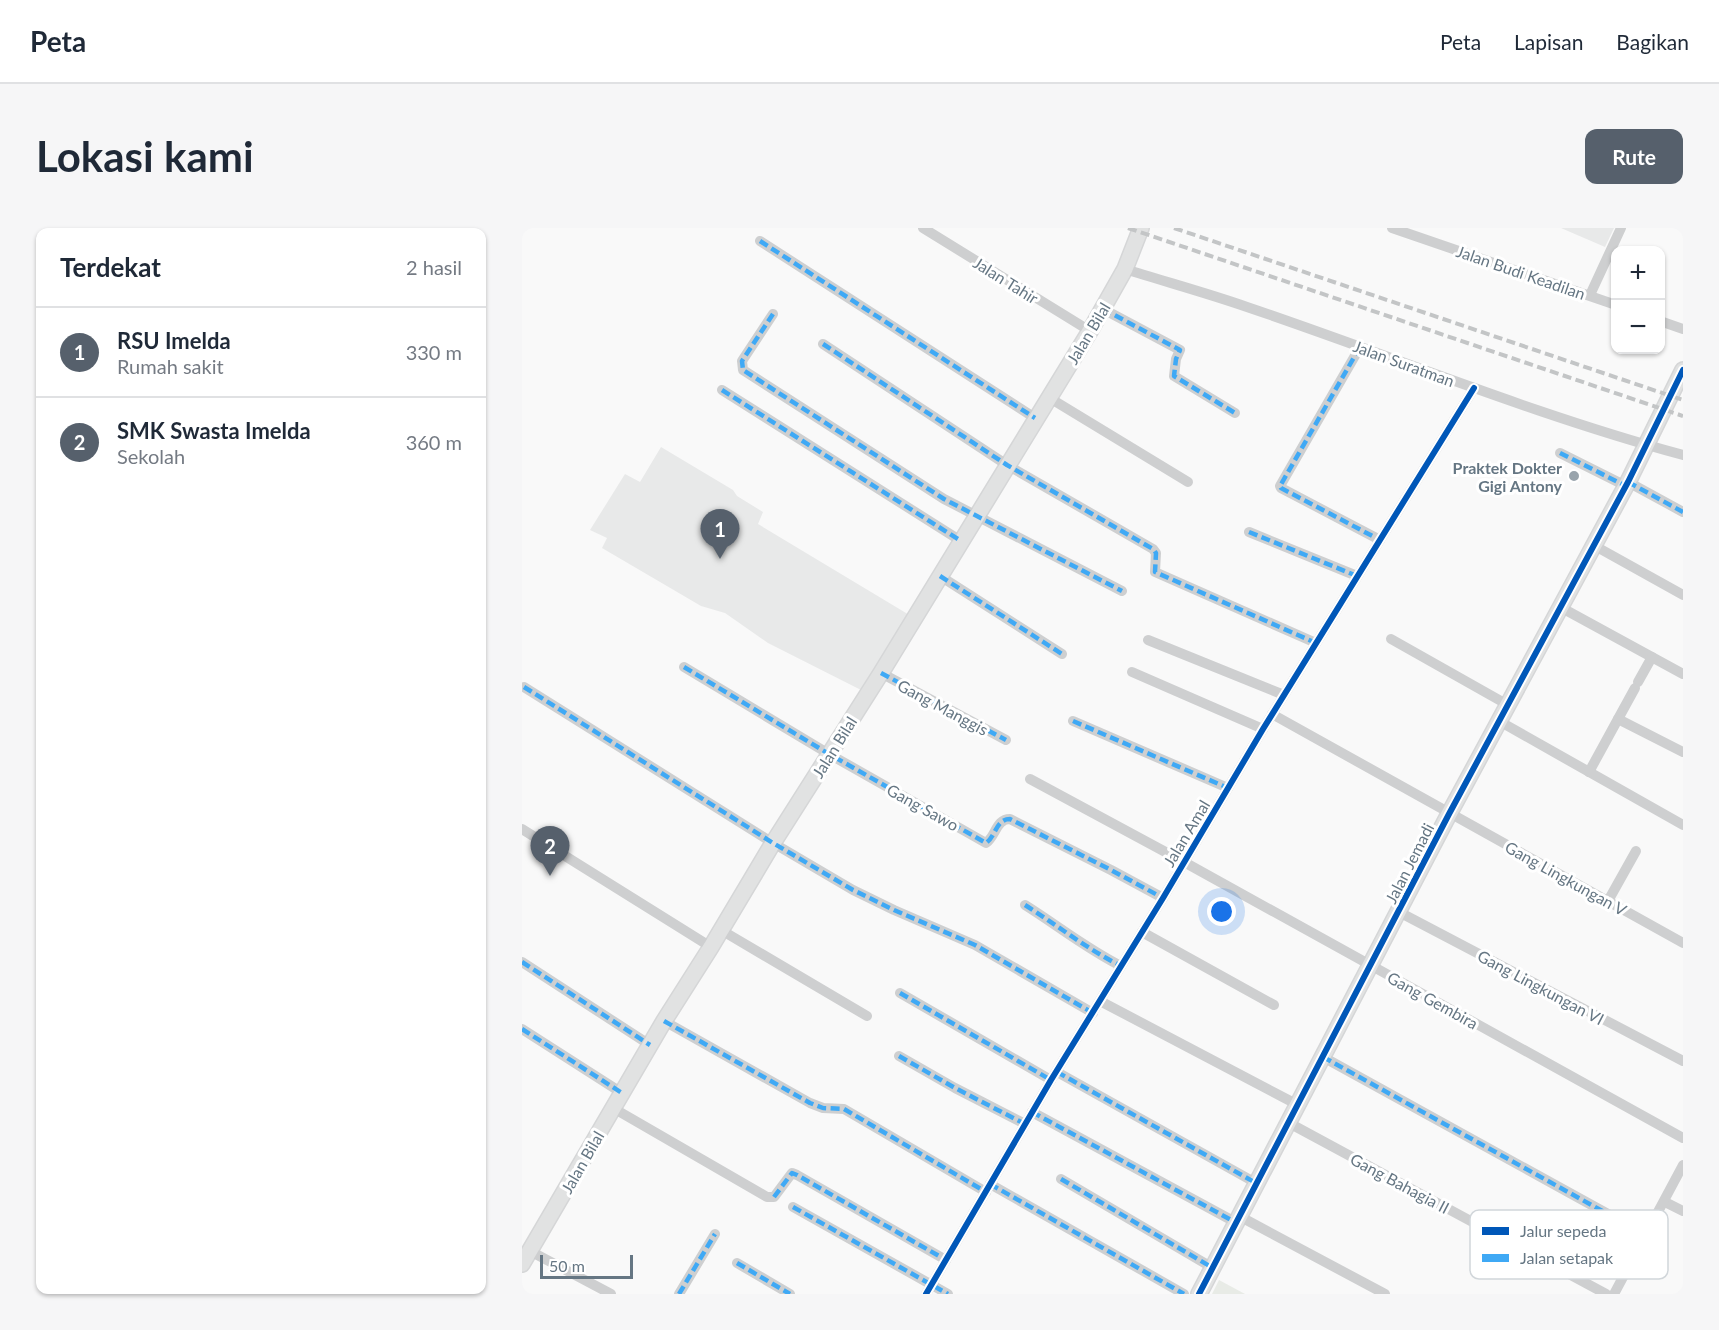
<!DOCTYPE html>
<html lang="id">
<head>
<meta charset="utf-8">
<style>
	:root { --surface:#fff; --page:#f6f6f7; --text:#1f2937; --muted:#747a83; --line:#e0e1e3; --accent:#56606c }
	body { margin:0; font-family:Lato,sans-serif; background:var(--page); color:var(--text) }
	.controls { position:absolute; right:18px; top:18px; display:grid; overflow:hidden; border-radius:12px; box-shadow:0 2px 4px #0004 }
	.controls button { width:54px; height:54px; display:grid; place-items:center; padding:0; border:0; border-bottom:2px solid var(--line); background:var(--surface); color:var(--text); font:30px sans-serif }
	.scale { position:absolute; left:18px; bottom:15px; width:93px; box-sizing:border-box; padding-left:6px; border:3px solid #657683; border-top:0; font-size:16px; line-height:21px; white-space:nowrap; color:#657683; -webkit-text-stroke:4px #fff; paint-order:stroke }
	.you { position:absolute; left:700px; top:684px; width:21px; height:21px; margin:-15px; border:4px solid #fff; border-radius:50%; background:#1a73e8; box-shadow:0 0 0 9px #1a73e833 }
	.badge { display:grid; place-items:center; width:39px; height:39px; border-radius:50%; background:var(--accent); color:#fff; font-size:20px; font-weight:700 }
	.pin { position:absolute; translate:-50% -50px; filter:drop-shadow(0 2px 3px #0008) }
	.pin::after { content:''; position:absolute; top:32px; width:21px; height:18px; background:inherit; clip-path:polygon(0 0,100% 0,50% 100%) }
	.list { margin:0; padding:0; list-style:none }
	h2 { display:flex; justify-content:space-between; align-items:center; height:78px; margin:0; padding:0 24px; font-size:26px }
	h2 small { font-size:20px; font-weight:400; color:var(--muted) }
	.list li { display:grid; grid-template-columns:39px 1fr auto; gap:18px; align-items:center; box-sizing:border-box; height:90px; padding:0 24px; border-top:2px solid var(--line) }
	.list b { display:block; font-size:22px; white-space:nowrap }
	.list p { margin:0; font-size:20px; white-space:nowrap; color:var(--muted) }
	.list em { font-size:20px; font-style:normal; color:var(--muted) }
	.map { position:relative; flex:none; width:1161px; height:1066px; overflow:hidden; border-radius:12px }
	header { display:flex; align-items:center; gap:36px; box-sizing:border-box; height:84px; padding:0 30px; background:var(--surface); border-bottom:2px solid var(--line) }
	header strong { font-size:28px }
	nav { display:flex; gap:33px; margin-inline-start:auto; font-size:21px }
	.intro { display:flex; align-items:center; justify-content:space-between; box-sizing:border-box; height:144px; padding:0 36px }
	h1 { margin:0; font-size:42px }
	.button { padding:15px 27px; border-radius:12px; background:var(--accent); color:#fff; font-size:21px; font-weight:700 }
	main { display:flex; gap:36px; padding:0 36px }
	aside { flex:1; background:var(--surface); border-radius:12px; box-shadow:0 2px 4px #0004 }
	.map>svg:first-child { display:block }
	.built { fill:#e8e9e9 }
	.green { fill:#e8ebe6 }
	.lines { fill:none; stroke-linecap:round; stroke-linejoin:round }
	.secondary-casing { stroke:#d5d6d7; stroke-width:18 }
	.street { stroke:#cecfd0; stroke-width:10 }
	.secondary { stroke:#e1e2e2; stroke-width:15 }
	.rail { stroke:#c3c5c6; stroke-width:4; stroke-dasharray:9 4.5; stroke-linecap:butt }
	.quiet { stroke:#3fa9f5; stroke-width:4.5; stroke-dasharray:9 4.5; stroke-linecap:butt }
	.cycleway-casing { stroke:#fff; stroke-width:10 }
	.cycleway { stroke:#0057b8; stroke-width:6 }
	.poi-dot { fill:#99a4ac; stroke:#fff; stroke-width:2 }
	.labels { text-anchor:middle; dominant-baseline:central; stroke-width:6; stroke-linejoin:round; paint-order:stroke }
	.street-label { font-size:16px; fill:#657683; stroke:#fff }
	.poi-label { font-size:16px; font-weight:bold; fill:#657683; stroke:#fff; text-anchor:end }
	.key { fill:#fff; stroke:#d1d6da; stroke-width:1.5 }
	.key-label { font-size:16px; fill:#657683 }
</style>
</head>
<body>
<header>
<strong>Peta</strong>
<nav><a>Peta</a><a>Lapisan</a><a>Bagikan</a></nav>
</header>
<div class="intro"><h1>Lokasi kami</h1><a class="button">Rute</a></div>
<main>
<aside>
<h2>Terdekat<small>2 hasil</small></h2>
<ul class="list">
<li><span class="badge">1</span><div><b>RSU Imelda</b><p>Rumah sakit</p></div><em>330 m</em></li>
<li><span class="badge">2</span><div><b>SMK Swasta Imelda</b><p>Sekolah</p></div><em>360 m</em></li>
</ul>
</aside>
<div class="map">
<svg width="1161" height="1066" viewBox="0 0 1161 1066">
	<rect width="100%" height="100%" fill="#f9f9f9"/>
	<g class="built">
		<path d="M 1039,0 L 1092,0 L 1083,19 Z"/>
		<path d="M 139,219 L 211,262 L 215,268 L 241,284 L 236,296 L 389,388 L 343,464 L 246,415 L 203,385 L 179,378 L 80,320 L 85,310 L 68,302 L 103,246 L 118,254 Z"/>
	</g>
	<path class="green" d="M 697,1052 L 723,1066 L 690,1066 Z"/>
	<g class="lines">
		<g class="secondary-casing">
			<g id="secondary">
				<path d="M 0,1036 L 142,793 L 189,719 L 251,615 L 359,445 L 568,103 L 603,41 L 619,0"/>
				<path d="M 677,1066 L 927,586 L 1106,254 L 1161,142"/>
			</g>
		</g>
		<g class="street">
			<path d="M 401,0 L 568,103"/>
			<path d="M 870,0 L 1094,77"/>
			<path d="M 238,13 L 513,190"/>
			<path d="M 603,41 C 644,54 685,65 725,79 C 870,128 1013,187 1161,227"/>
			<path d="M 1068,67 L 1099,0"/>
			<path d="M 581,81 L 658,122 L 654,131 L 652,148 L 713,185"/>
			<path d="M 251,86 L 220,133 L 221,142 L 422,271 L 600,363"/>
			<path d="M 1138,93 L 1161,101"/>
			<path d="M 301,116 L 485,237 L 631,321 L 634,325 L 633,344 L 794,415"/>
			<path d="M 838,119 L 758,258 L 759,260 L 858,312"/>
			<path d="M 200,162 L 439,313"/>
			<path d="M 526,169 L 666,254"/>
			<path d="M 1038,225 L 1104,258"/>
			<path d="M 1106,254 L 1161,284"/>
			<path d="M 727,304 L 835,348"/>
			<path d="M 1073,318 L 1161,367"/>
			<path d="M 418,348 L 540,426"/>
			<path d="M 1040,380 L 1161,446"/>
			<path d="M 869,411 L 986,477"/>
			<path d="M 626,412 L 762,467"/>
			<path d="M 162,439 L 307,526 L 464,615 C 474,608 474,591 488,591 L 589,642 L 641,670"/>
			<path d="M 610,444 L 741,501"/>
			<path d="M 359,445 L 484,512"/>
			<path d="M 1116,454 L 1130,429"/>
			<path d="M 2,459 L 251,615 L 331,662 L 372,682 L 453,717 L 571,785"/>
			<path d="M 750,486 L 1161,715"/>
			<path d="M 1096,491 L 1113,460"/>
			<path d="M 551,493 L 706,560"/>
			<path d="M 977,493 L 1161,597"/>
			<path d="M 1067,544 L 1096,491 L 1161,524"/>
			<path d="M 508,551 L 662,634 L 1161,910"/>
			<path d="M 0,601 L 189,719"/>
			<path d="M 1086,673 L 1114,623"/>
			<path d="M 503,677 C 535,697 565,721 599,738"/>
			<path d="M 877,684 L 1161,833"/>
			<path d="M 199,702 L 345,788"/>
			<path d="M 620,704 L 752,777"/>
			<path d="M 0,734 L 128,817"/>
			<path d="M 378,765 L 529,852"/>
			<path d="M 578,773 L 776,877"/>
			<path d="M 142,793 L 288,875 L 301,880 L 322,881 L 464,964"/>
			<path d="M 0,801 L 100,865"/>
			<path d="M 377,828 L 433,860 L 503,896"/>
			<path d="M 801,829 L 1124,1007"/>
			<path d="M 535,844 L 734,955"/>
			<path d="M 91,880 L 245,969 L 252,969 L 270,945 L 275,947 L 424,1032"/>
			<path d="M 510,884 L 713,994"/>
			<path d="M 767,895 L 1084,1066"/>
			<path d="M 539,951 L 691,1040"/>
			<path d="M 468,956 L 662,1066"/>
			<path d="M 1143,974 L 1161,983"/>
			<path d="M 271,979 L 426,1066"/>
			<path d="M 717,988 L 863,1066"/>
			<path d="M 8,1023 L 89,1066"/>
			<path d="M 215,1035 L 268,1066"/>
			<path d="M 157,1066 L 193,1006"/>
			<path d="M 404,1066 L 529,852 L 641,670 L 741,501 L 952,160"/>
			<path d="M 1092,1066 L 1161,937"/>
		</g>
		<use href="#secondary" class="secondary"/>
		<g class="rail">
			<path d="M 606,0 L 1161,188"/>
			<path d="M 652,0 L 1161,172"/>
		</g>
		<g class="quiet">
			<path d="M 238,13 L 513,190"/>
			<path d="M 581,81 L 658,122 L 654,131 L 652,148 L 713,185"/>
			<path d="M 251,86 L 220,133 L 221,142 L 422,271 L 600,363"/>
			<path d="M 301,116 L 485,237 L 631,321 L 634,325 L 633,344 L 794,415"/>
			<path d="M 838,119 L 758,258 L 759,260 L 858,312"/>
			<path d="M 200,162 L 439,313"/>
			<path d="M 1038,225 L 1104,258"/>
			<path d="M 1106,254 L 1161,284"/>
			<path d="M 727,304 L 835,348"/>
			<path d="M 418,348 L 540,426"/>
			<path d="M 162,439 L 307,526 L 464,615 C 474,608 474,591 488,591 L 589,642 L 641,670"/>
			<path d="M 359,445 L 484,512"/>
			<path d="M 2,459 L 251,615 L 331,662 L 372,682 L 453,717 L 571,785"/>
			<path d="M 551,493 L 706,560"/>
			<path d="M 503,677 C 535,697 565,721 599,738"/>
			<path d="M 0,734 L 128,817"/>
			<path d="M 378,765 L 529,852"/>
			<path d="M 142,793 L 288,875 L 301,880 L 322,881 L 464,964"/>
			<path d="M 0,801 L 100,865"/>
			<path d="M 377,828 L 433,860 L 503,896"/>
			<path d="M 801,829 L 1124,1007"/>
			<path d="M 535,844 L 734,955"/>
			<path d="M 510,884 L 713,994"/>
			<path d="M 539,951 L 691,1040"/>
			<path d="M 468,956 L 662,1066"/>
			<path d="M 252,969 L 270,945 L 275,947 L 424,1032"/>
			<path d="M 271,979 L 426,1066"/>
			<path d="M 215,1035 L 268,1066"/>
			<path d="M 157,1066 L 193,1006"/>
		</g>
		<g class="cycleway-casing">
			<g id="cycleway">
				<path d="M 404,1066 L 529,852 L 641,670 L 741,501 L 952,160"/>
				<path d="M 677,1066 L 927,586 L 1106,254 L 1161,142"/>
			</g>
		</g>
		<use href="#cycleway" class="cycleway"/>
	</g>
	<circle class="poi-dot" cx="1052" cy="248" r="6"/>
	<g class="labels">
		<g class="street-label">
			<text transform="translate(999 44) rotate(19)">Jalan Budi Keadilan</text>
			<text transform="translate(484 52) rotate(32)">Jalan Tahir</text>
			<text transform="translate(566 105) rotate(-59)">Jalan Bilal</text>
			<text transform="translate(882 135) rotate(20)">Jalan Suratman</text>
			<text transform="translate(421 479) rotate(28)">Gang Manggis</text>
			<text transform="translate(312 519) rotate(-58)">Jalan Bilal</text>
			<text transform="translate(401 579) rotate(29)">Gang Sawo</text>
			<text transform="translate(664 605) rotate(-59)">Jalan Amal</text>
			<text transform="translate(887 635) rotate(-63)">Jalan Jemadi</text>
			<text transform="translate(1044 650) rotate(29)">Gang Lingkungan V</text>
			<text transform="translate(1019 759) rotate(28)">Gang Lingkungan VI</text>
			<text transform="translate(911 772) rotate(29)">Gang Gembira</text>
			<text transform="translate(60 934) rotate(-60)">Jalan Bilal</text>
			<text transform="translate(878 955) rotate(28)">Gang Bahagia II</text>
		</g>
		<g class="poi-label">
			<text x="1040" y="239">Praktek Dokter<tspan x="1040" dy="18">Gigi Antony</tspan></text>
		</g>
	</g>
	<rect x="948" y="982" width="198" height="69" rx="9" class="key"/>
	<rect x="960" y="999" width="27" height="8" fill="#0057b8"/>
	<rect x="960" y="1026" width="27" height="8" fill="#3fa9f5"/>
	<g class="key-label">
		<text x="998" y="1009">Jalur sepeda</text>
		<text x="998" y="1036">Jalan setapak</text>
	</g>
</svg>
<div class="controls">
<button>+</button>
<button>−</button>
</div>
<div class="scale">50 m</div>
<div class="you"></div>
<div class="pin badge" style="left:198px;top:331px">1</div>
<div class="pin badge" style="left:28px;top:648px">2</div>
</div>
</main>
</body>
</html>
